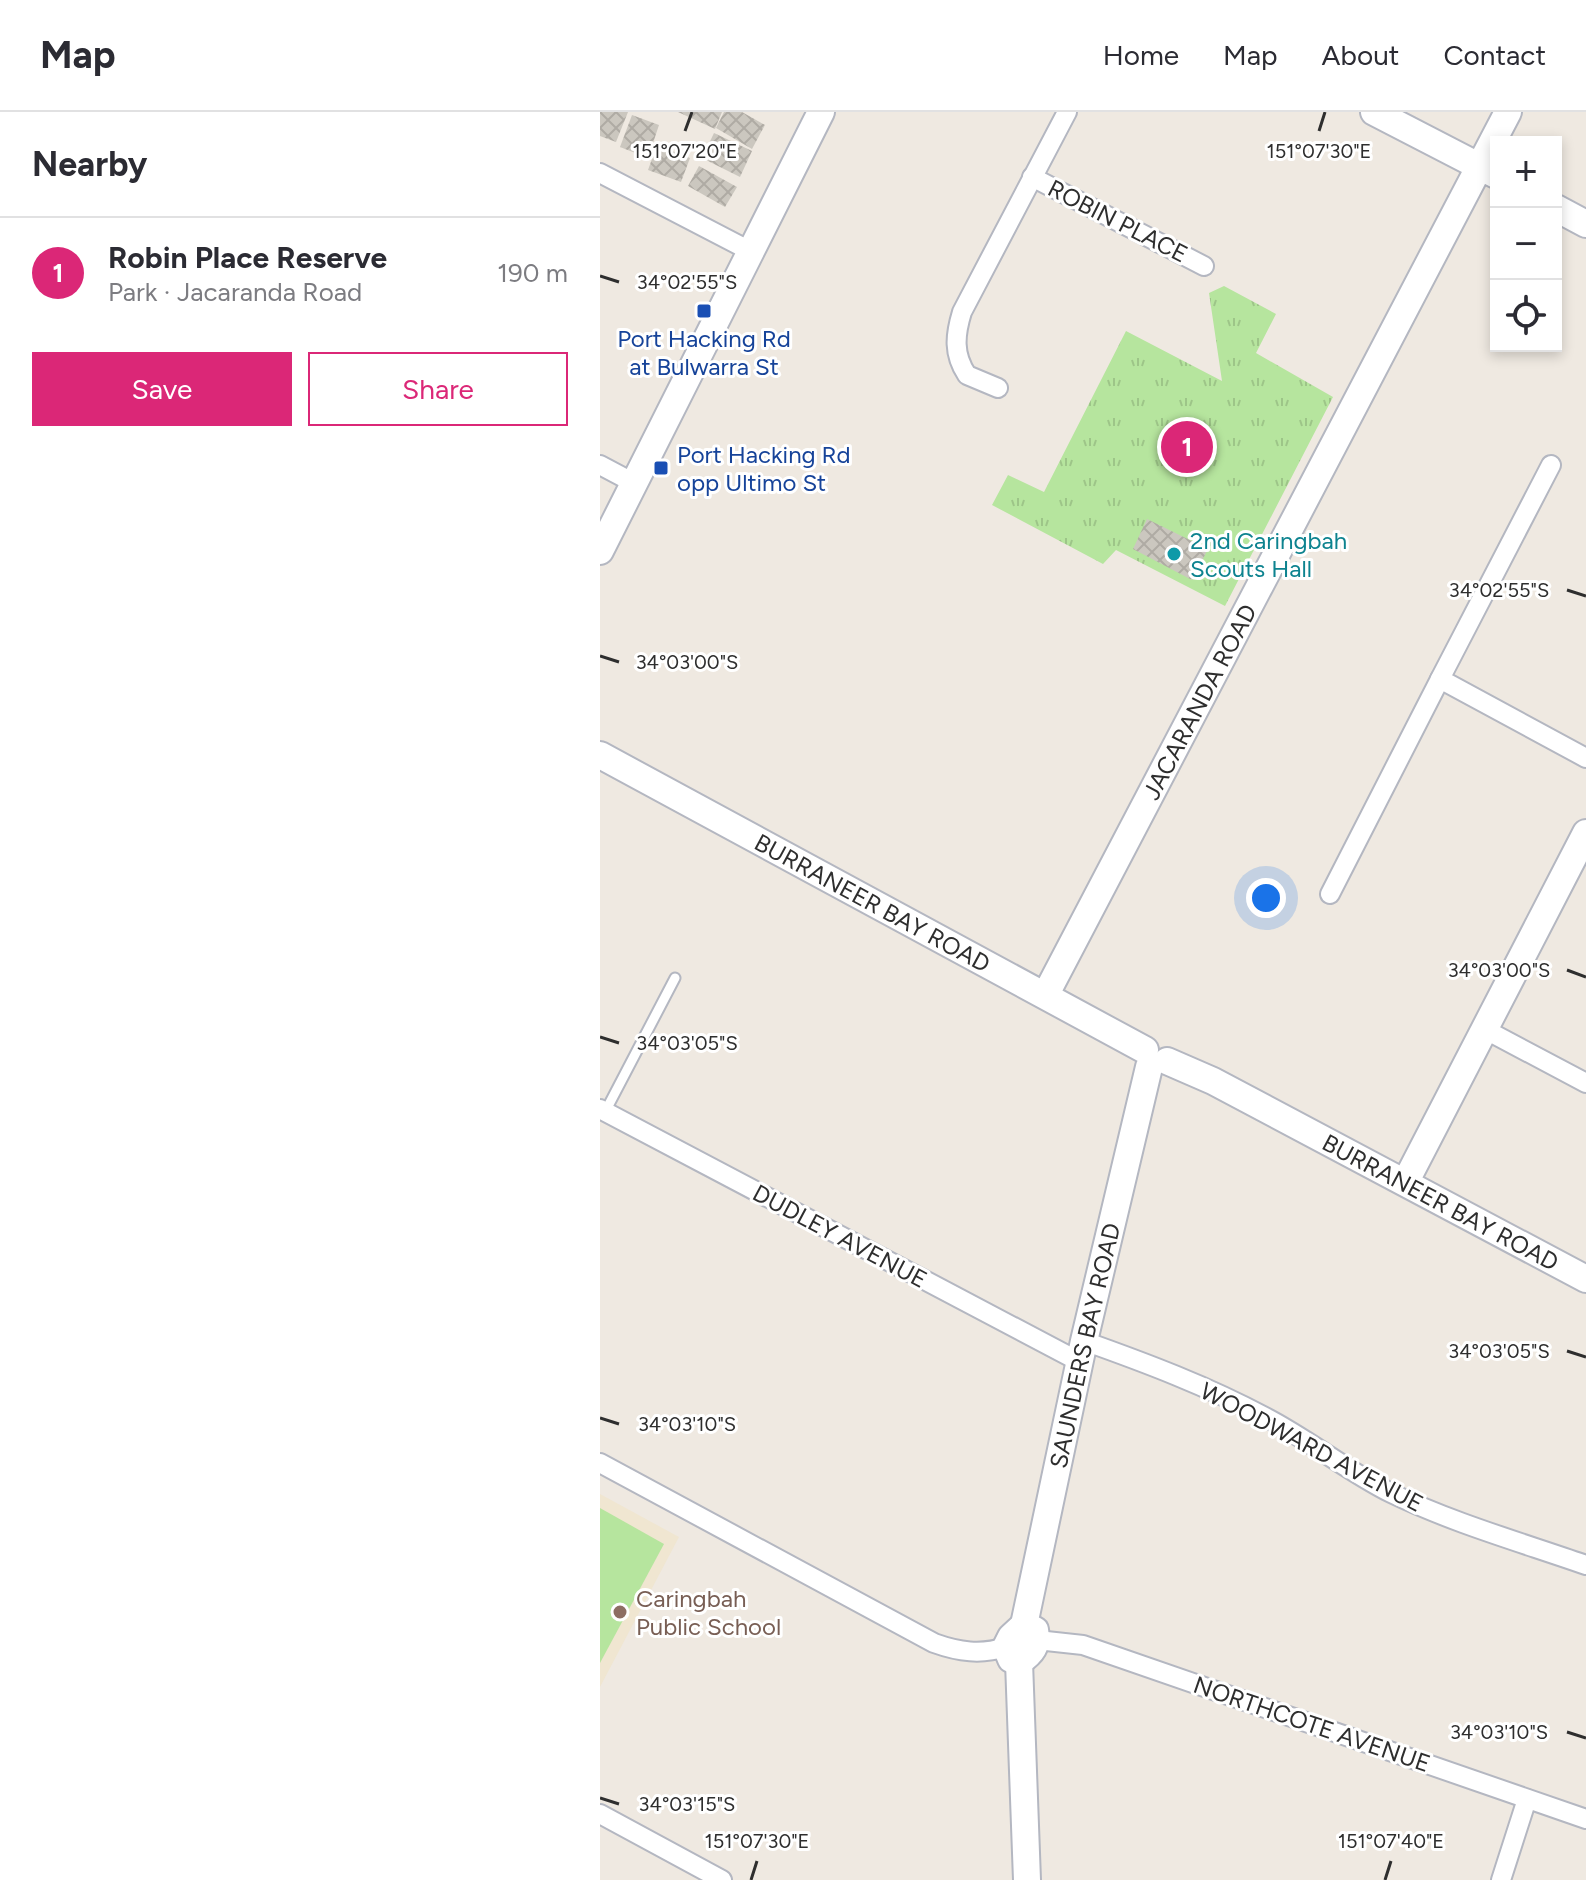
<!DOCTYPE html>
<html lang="en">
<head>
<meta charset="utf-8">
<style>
	:root { --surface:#fff; --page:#f2f2f3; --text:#2b2b33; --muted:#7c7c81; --line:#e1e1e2; --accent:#db2777 }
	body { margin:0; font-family:Figtree,sans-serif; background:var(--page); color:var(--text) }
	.controls { position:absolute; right:24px; top:24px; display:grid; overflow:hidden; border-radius:0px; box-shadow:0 4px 12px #0003 }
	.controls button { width:72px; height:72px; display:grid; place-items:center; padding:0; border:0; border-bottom:2px solid var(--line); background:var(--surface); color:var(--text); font:40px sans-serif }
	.you { position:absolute; left:666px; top:786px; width:28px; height:28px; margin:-20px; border:6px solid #fff; border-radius:50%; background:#1a73e8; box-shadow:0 0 0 12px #1a73e833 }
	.badge { display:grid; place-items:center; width:52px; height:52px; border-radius:50%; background:var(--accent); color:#fff; font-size:26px; font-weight:700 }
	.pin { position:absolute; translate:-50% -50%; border:4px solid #fff; box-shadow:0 2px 8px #0006 }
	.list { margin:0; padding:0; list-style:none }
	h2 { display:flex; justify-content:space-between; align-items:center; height:104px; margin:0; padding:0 32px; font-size:34px }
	h2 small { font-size:26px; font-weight:400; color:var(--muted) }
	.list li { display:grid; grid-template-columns:52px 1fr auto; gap:24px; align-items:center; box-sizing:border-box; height:112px; padding:0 32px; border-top:2px solid var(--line) }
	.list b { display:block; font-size:30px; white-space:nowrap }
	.list p { margin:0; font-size:26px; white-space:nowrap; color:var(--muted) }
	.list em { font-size:26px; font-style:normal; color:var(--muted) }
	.actions { display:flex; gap:16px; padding:24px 32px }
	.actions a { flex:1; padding:18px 0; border:2px solid var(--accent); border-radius:0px; text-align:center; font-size:28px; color:var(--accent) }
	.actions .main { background:var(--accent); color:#fff }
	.icon { flex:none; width:44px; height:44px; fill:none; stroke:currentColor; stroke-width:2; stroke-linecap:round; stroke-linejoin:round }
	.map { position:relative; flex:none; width:986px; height:1768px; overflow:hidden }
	header { display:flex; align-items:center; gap:48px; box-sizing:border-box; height:112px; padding:0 40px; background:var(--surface); border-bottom:2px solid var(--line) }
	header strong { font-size:38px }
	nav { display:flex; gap:44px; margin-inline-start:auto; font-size:28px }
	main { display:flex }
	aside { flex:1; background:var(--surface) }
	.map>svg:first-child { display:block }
	.education { fill:#f0e6d1 }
	.grass { fill:#b6e59e }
	.park { fill:url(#park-tufts) }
	.building { fill:url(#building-cross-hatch) }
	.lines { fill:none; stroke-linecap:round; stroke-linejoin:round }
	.lane-casing { stroke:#b4b7c1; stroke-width:13 }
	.street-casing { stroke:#b4b7c1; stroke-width:22 }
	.secondary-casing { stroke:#b4b7c1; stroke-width:30 }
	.lane { stroke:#fff; stroke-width:9 }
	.street { stroke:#fff; stroke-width:18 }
	.secondary { stroke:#fff; stroke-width:26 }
	.ticks { fill:none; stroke:#2e2e2e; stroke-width:3 }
	.transit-dot { fill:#1a4fb4; stroke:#fff; stroke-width:3 }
	.culture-dot { fill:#0f9aa8; stroke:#fff; stroke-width:3 }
	.education-dot { fill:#8d6e63; stroke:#fff; stroke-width:3 }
	.labels { text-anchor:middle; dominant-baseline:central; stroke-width:6; stroke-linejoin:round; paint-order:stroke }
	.street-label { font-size:24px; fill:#2e2e2e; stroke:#fff }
	.transit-label { font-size:24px; fill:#164399; stroke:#fff }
	.culture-label { font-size:24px; fill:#0d838f; stroke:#fff; text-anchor:start }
	.education-label { font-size:24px; fill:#785e54; stroke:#fff; text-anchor:start }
	.ticks-label { font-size:20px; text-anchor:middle; fill:#2e2e2e; stroke:#fff; stroke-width:6; stroke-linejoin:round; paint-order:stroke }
</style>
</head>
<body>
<header>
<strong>Map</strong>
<nav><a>Home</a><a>Map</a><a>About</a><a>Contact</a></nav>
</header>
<main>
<aside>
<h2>Nearby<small></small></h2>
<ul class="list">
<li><span class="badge">1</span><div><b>Robin Place Reserve</b><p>Park · Jacaranda Road</p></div><em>190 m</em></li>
</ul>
<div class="actions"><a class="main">Save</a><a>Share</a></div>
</aside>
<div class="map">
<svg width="986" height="1768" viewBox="0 0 986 1768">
	<defs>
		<pattern id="park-tufts" width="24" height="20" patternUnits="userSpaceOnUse" patternTransform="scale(2)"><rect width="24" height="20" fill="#b6e59e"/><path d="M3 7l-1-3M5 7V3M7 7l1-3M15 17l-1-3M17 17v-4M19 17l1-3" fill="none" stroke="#9dc588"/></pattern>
		<pattern id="building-cross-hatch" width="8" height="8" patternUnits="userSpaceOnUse" patternTransform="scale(2)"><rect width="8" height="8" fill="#cbc7bf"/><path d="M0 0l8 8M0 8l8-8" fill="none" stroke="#afaba4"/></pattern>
	</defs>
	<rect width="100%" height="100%" fill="#efe9e1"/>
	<path class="education" d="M 0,1382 L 79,1425 L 0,1575 Z"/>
	<path class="grass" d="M 0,1396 L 64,1432 L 0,1551 Z"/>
	<path class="park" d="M 624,174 L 676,202 L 656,241 L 733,285 L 625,494 L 516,438 L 503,452 L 392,393 L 408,363 L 444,380 L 526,219 L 622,269 L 609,181 Z"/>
	<g class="building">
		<path d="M 0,0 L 28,0 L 16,30 L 0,24 Z"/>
		<path d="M 78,0 L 122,0 L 115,17 Z"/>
		<path d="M 124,0 L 142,0 L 165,13 L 152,37 L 116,16 Z"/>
		<path d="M 32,3 L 59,13 L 48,46 L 20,35 Z"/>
		<path d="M 114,21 L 152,39 L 140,65 L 102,46 Z"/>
		<path d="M 57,33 L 90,46 L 81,70 L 48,58 Z"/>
		<path d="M 99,54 L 137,75 L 125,95 L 88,74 Z"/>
		<path d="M 547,407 L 608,437 L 592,468 L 533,437 Z"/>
	</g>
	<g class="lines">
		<g class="lane-casing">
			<path id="lane" d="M 5,1000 L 75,866"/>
		</g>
		<g class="street-casing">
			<g id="street">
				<path d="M 0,61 L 152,140"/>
				<path d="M 432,65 L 604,154"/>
				<path d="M 398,276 L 367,263 C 353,242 355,223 362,200 L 467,0"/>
				<path d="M 0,353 L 34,371"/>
				<path d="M 951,353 L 840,567 L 986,646"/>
				<path d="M 730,782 L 840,567"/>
				<path d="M 886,918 L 986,971"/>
				<path d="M 0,997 L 480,1250"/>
				<path d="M 484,1229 C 546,1251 607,1274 665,1305 C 708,1327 747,1359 791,1381 C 853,1411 920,1430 986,1453"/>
				<path d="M 0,1351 L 334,1531 C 359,1540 381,1543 406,1535"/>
				<path d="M 437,1528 L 483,1533 L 986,1707"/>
				<path d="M 0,1702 L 122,1768"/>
				<path d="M 901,1768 L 927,1687"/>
			</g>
		</g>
		<g class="secondary-casing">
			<g id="secondary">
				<path d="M 774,0 L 896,63"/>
				<path d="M 956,96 L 986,112"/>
				<path d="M 0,439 L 221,0"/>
				<path id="s1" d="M 0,643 L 545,938"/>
				<path id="s2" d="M 446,882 L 908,0"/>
				<path id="s3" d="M 567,949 L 613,969 L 986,1167"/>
				<path d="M 806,1069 L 986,721"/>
				<path id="s4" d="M 424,1513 L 484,1229 L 549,955"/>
				<path d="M 424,1513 L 435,1518 C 438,1534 432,1541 419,1550 L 411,1547 L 406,1535 L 411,1525 Z"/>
				<path d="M 419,1550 L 427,1768"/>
			</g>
		</g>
		<use href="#lane" class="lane"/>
		<use href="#street" class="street"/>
		<use href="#secondary" class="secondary"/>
	</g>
	<path class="ticks" d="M 85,19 L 92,0M 719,19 L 725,0M 0,164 L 19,170M 967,478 L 986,484M 0,544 L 19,550M 967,858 L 986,865M 0,925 L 19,931M 967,1239 L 986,1245M 0,1306 L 19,1312M 967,1620 L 986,1626M 0,1686 L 19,1692M 151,1768 L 157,1749M 785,1768 L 791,1749"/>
	<g class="transit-dot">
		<rect x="96" y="191" width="16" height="16" rx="4"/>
		<rect x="53" y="348" width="16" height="16" rx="4"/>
	</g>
	<circle class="culture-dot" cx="574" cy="442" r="8"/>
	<circle class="education-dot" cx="20" cy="1500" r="8"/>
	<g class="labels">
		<g class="street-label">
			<text transform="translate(518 109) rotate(27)">ROBIN PLACE</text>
			<text stroke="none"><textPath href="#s2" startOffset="330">JACARANDA ROAD</textPath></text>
			<text stroke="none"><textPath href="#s1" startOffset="310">BURRANEER BAY ROAD</textPath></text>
			<text stroke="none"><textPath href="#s3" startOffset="308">BURRANEER BAY ROAD</textPath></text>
			<text transform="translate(240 1124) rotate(28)">DUDLEY AVENUE</text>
			<text stroke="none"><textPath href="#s4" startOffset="286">SAUNDERS BAY ROAD</textPath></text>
			<text transform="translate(712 1335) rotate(28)">WOODWARD AVENUE</text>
			<text transform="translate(712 1612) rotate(19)">NORTHCOTE AVENUE</text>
		</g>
		<g class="transit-label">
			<text x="104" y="226">Port Hacking Rd<tspan x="104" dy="28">at Bulwarra St</tspan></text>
			<text x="77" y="342" text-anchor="start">Port Hacking Rd<tspan x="77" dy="28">opp Ultimo St</tspan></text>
		</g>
		<g class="culture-label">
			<text x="590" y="428">2nd Caringbah<tspan x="590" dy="28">Scouts Hall</tspan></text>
		</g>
		<g class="education-label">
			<text x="36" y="1486">Caringbah<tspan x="36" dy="28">Public School</tspan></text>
		</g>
	</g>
	<g class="ticks-label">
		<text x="85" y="46">151°07'20"E</text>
		<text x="719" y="46">151°07'30"E</text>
		<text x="87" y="177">34°02'55"S</text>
		<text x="899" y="485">34°02'55"S</text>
		<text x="87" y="557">34°03'00"S</text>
		<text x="899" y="865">34°03'00"S</text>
		<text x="87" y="938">34°03'05"S</text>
		<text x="899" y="1246">34°03'05"S</text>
		<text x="87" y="1319">34°03'10"S</text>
		<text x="899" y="1627">34°03'10"S</text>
		<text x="87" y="1699">34°03'15"S</text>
		<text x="157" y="1736">151°07'30"E</text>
		<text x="791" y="1736">151°07'40"E</text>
	</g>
</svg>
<div class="controls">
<button>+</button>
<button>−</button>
<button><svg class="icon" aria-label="locate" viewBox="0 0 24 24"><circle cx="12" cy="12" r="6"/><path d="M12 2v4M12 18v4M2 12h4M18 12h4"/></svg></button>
</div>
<div class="you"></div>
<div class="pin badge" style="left:587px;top:335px">1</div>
</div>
</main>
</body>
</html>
